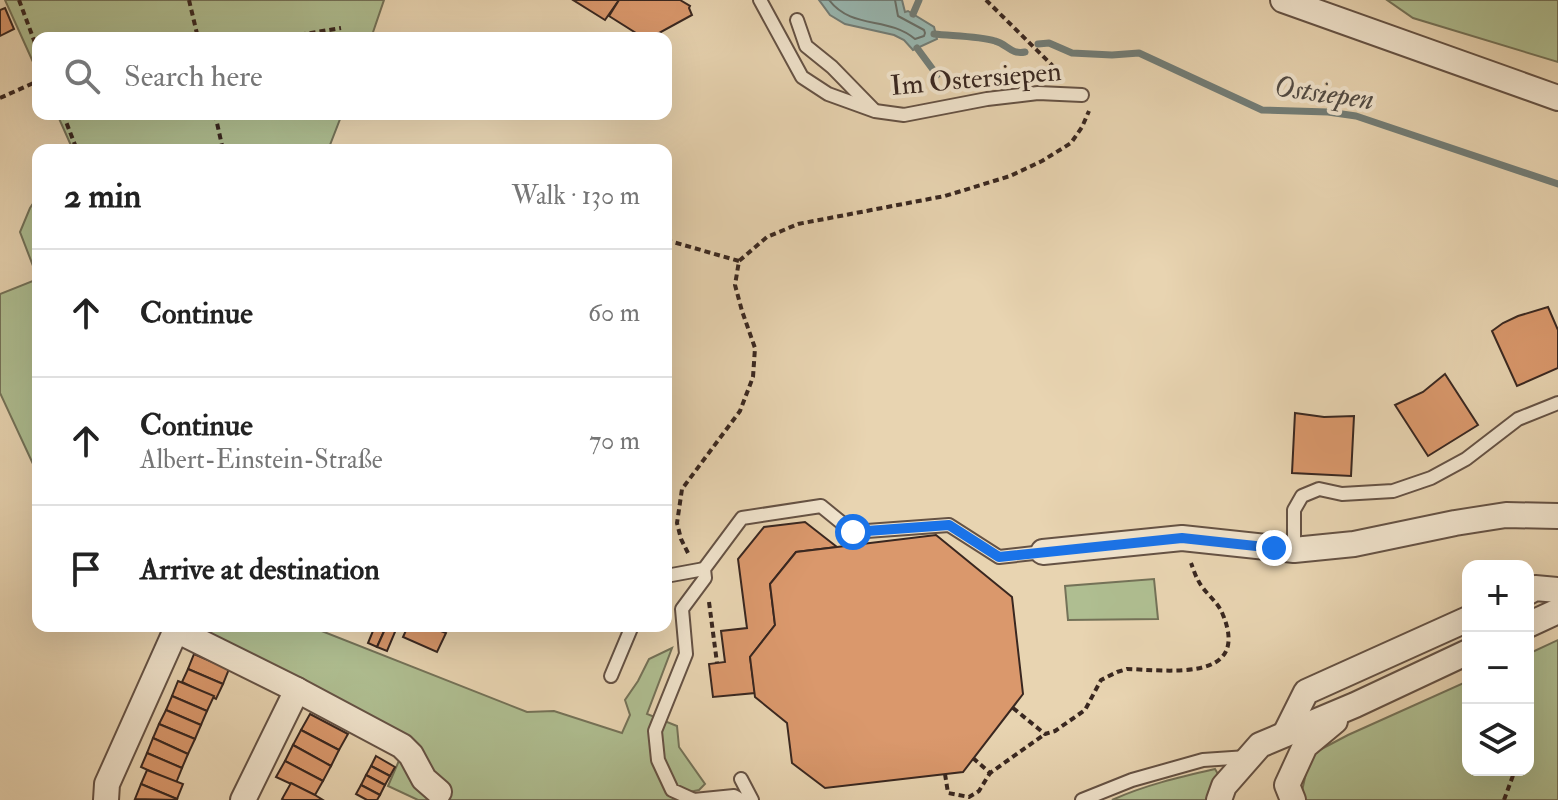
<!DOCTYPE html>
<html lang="en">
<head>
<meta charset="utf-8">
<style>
	:root { --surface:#fff; --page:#f2f2f2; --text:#222; --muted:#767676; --line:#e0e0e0 }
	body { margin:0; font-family:"IM FELL Double Pica",serif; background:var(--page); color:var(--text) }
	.controls { position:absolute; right:24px; bottom:24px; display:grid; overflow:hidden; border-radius:16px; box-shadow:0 8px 32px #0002 }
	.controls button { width:72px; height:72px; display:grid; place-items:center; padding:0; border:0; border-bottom:2px solid var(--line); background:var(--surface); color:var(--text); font:40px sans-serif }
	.stop { position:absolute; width:24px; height:24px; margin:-18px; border:6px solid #1a73e8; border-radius:50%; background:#fff }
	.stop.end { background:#1a73e8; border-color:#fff; box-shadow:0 2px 8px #0008 }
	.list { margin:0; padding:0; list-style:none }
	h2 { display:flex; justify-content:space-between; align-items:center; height:104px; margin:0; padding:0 32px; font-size:34px }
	h2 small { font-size:26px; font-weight:400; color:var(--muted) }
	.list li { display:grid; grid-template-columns:52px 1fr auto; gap:24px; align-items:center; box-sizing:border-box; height:128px; padding:0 32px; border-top:2px solid var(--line) }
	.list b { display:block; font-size:30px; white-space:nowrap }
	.list p { margin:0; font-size:26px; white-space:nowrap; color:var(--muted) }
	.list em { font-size:26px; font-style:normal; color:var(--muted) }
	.icon { flex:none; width:44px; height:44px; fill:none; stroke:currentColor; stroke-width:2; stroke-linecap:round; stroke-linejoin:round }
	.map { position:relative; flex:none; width:1558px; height:800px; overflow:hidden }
	.search { position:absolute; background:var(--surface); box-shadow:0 8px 32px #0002; left:32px; top:32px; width:640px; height:88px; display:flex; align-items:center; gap:20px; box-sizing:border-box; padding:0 28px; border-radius:16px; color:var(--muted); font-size:30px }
	.panel { position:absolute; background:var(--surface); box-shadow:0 8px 32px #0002; left:32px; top:144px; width:640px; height:488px; border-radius:16px }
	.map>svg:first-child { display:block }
	.green { fill:#afbe91; stroke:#747258; stroke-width:2 }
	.water { fill:#98b7b1; stroke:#727d77; stroke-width:2 }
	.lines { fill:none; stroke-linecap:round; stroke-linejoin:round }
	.shore { stroke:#686f68; stroke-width:2 }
	.stream { stroke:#727d77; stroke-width:7 }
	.building { fill:#da986c; stroke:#392720; stroke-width:2 }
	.lane-casing { stroke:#655244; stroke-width:16 }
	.street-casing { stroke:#655244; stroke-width:28 }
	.path { stroke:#392720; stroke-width:4; stroke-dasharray:6 4; stroke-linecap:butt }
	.lane { stroke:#f0e3cc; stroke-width:12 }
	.street { stroke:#f0e3cc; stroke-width:24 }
	.route { stroke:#1a73e8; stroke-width:10 }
	.labels { text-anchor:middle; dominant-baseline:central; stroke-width:8; stroke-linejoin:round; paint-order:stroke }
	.street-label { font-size:28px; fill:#392720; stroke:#f0e3cc }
	.water-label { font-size:30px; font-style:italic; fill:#514b44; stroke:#f0e3cc }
</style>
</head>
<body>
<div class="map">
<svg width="1558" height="800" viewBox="0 0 1558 800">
	<rect width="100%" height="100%" fill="#e8d4b1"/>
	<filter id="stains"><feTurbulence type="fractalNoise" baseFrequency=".0025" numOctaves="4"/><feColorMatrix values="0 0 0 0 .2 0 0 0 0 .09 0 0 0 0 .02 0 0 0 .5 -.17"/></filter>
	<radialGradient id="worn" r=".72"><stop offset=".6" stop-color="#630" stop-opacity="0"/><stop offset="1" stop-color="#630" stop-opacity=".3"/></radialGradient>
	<g class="green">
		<path d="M 5,0 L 384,0 L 371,38 L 38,38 L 38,73 Z"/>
		<path d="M 1387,0 L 1558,0 L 1558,62 L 1413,18 Z"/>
		<path d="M 57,114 L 342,114 L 328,150 L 73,150 Z"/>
		<path d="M 38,196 L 38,462 L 33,464 L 0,393 L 0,294 L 38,279 L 20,232 L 30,208 Z"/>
		<path d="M 1154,579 L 1158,619 L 1068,620 L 1065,586 Z"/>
		<path d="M 187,626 L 309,626 L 527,712 L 554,711 L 622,733 L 630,715 L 625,700 L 638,681 L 649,659 L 672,648 L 647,714 L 677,726 L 679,747 L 705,784 L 699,790 L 670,796 L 678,800 L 418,800 L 388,786 L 401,756 Z"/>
		<path d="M 1558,640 L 1558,800 L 1300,800 L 1310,755 L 1348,735 L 1468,681 L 1468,770 L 1528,770 L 1528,654 Z"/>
		<path d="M 1215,769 L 1221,779 L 1210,800 L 1112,800 C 1145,785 1180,777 1215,769 Z"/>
	</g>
	<path class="water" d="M 819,0 L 902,0 L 905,12 L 908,11 L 934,27 L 937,39 L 913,50 L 904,40 L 894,35 L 845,24 L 830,15 Z"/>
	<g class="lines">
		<path class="shore" d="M 829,0 C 852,30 888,16 915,39 L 924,36 L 925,33 L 924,30 L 898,16 L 895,0"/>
		<g class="stream">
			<path d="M 913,14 L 919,0"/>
			<path d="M 934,34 C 952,36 979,36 995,41 C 1007,44 1011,55 1025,52"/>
			<path d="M 1038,44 L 1049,43 L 1072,53 L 1112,55 L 1139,53 L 1262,110 L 1328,112 L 1356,116 L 1558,184"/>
			<path d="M 917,48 L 937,75"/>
		</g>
	</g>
	<g class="building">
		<path d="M 573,0 L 619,0 L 605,20 Z"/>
		<path d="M 619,0 L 680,0 L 690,6 L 689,8 L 692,15 L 650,38 L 644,38 L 609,16 Z"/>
		<path d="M 5,8 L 14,29 L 0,36 L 0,10 Z"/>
		<path d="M 1548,307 L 1558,330 L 1558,368 L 1517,386 L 1492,331 L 1503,323 L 1518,316 Z"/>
		<path d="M 1445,374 L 1478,425 L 1428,456 L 1395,405 L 1423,392 Z"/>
		<path d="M 1295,413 L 1324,417 L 1354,416 L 1351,476 L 1292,473 Z"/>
		<path d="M 805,522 L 837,547 L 796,552 L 770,584 L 775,625 L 750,657 L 755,693 L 713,697 L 709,664 L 725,662 L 721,631 L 747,628 L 738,559 L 764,527 Z"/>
		<path d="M 936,535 L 1012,597 L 1023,694 L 963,772 L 825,788 L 792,763 L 787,723 L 755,697 L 750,657 L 775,625 L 770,584 L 796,552 Z"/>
		<path d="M 375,626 L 386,627 L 377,647 L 368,643 Z"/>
		<path d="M 408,626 L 428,626 L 446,633 L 437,652 L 403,637 Z"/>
		<path d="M 386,627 L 395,632 L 387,651 L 377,647 Z"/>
		<path d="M 194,654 L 229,669 L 223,684 L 188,669 Z"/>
		<path d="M 188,669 L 223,684 L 216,699 L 182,682 Z"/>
		<path d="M 178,681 L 214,696 L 207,711 L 172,696 Z"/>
		<path d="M 172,696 L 207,711 L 201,725 L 166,710 Z"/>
		<path d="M 166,710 L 201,725 L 195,739 L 159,724 Z"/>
		<path d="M 310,714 L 348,734 L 339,750 L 301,730 Z"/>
		<path d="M 159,724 L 195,739 L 188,754 L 153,738 Z"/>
		<path d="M 301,730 L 339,750 L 331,766 L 293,745 Z"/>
		<path d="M 153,738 L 188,754 L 182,768 L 147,753 Z"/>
		<path d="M 293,745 L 331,766 L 323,781 L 285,761 Z"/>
		<path d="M 147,753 L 182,768 L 176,783 L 141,767 Z"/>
		<path d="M 376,756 L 395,767 L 390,776 L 371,766 Z"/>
		<path d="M 285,761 L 323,781 L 315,795 L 276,777 Z"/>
		<path d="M 371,766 L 390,776 L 385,785 L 366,775 Z"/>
		<path d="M 147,770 L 183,784 L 177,799 L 141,784 Z"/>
		<path d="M 366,775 L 385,785 L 380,795 L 361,785 Z"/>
		<path d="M 291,783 L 315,795 L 323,800 L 284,800 L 282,799 Z"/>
		<path d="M 141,784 L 177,799 L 176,800 L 135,799 Z"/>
		<path d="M 361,785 L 380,795 L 377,800 L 367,800 L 356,794 Z"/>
	</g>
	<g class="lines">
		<g class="lane-casing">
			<g id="lane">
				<path d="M 760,0 L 802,77 L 828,94 L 875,111 L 904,115 L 987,99 L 1038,93 L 1082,95"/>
				<path d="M 797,20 L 806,46 L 832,67 L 873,109"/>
				<path d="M 1294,550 L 1294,510 L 1302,496 L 1319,489 L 1342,494 L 1393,491 L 1431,478 L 1466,459 L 1518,419 L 1558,403"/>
				<path d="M 666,576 L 704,569"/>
				<path d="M 611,676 L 632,626"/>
				<path d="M 741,779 L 752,800"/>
				<path d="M 741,800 L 734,796 L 694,800 L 672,790 L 658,760 L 655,731 L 686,654 L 682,609 L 705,578 L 704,569 L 742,518 L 821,506 L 853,532 L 949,525 L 999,557 L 1043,552"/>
				<path d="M 1082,800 L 1132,780 L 1203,760 L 1247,757"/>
			</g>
		</g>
		<g class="street-casing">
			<g id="street">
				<path d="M 1283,0 L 1558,98"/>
				<path d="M 1043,552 L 1182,538 L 1294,550 L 1354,544 L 1455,523 L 1506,515 L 1558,516"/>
				<path d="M 1528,592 L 1535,588 L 1558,590"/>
				<path d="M 1528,625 L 1558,611"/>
				<path d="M 176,630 L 297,690 L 402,746 L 411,755 L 424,779 L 439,792"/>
				<path d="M 1285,734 L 1306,692 L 1468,619"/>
				<path d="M 106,800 L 107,784 L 176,630"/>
				<path d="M 243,800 L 297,690"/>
				<path d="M 1219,800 L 1224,786 L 1260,745 L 1355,705 L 1468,652"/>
				<path d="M 1293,800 L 1287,785 L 1305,746 L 1335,721"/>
			</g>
		</g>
		<g class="path">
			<path d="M 19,0 L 38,51"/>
			<path d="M 189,0 L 198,38"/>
			<path d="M 986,0 L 1063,76"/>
			<path d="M 280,38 L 341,28"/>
			<path d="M 0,98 L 38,81"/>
			<path d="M 63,114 L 77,150"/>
			<path d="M 215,114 L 223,150"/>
			<path d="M 666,240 L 739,261"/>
			<path d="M 688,553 L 681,539 L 677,523 L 682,489 L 740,411 L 753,377 L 755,348 L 742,311 L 735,285 L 739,261 L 767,237 L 798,224 L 945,196 L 1010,176 L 1042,161 L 1071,143 L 1082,127 L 1089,111"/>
			<path d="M 709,602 L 717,663"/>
			<path d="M 1013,708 L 1045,734 L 1055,731 L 1085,710 L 1101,680 L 1117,672 L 1127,669 C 1167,670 1251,683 1223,615 C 1218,601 1204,593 1198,580 C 1195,575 1193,568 1191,563"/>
			<path d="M 973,758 L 990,773 L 1045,734"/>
			<path d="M 945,774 L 948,793 L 969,797 L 979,791 L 990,773"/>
			<path d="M 1504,800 L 1515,770"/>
		</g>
		<use href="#lane" class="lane"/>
		<use href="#street" class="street"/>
	</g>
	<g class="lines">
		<path class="route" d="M 853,532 L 949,525 L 999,557 L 1182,538 L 1274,548"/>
	</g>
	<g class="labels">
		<g class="street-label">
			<text transform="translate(976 79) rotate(-5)">Im Ostersiepen</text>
		</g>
		<g class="water-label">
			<text transform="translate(1324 93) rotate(8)">Ostsiepen</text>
		</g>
	</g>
	<rect width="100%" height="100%" filter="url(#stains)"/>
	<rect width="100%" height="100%" fill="url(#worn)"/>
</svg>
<div class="controls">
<button>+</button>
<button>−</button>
<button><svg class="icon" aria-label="layers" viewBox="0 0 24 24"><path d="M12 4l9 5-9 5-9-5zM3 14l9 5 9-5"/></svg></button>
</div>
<div class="stop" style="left:853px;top:532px"></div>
<div class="stop end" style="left:1274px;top:548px"></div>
<div class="search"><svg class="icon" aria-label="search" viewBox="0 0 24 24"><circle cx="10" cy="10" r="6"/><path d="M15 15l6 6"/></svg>Search here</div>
<section class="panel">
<h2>2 min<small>Walk · 130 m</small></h2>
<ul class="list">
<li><svg class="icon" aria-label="ahead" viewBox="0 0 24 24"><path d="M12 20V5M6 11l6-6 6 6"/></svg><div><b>Continue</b></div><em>60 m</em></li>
<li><svg class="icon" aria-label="ahead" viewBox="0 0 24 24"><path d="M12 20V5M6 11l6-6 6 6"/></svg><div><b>Continue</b><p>Albert-Einstein-Straße</p></div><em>70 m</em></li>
<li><svg class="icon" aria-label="arrive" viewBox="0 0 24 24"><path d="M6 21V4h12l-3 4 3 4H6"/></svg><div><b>Arrive at destination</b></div></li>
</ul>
</section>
</div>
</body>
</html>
